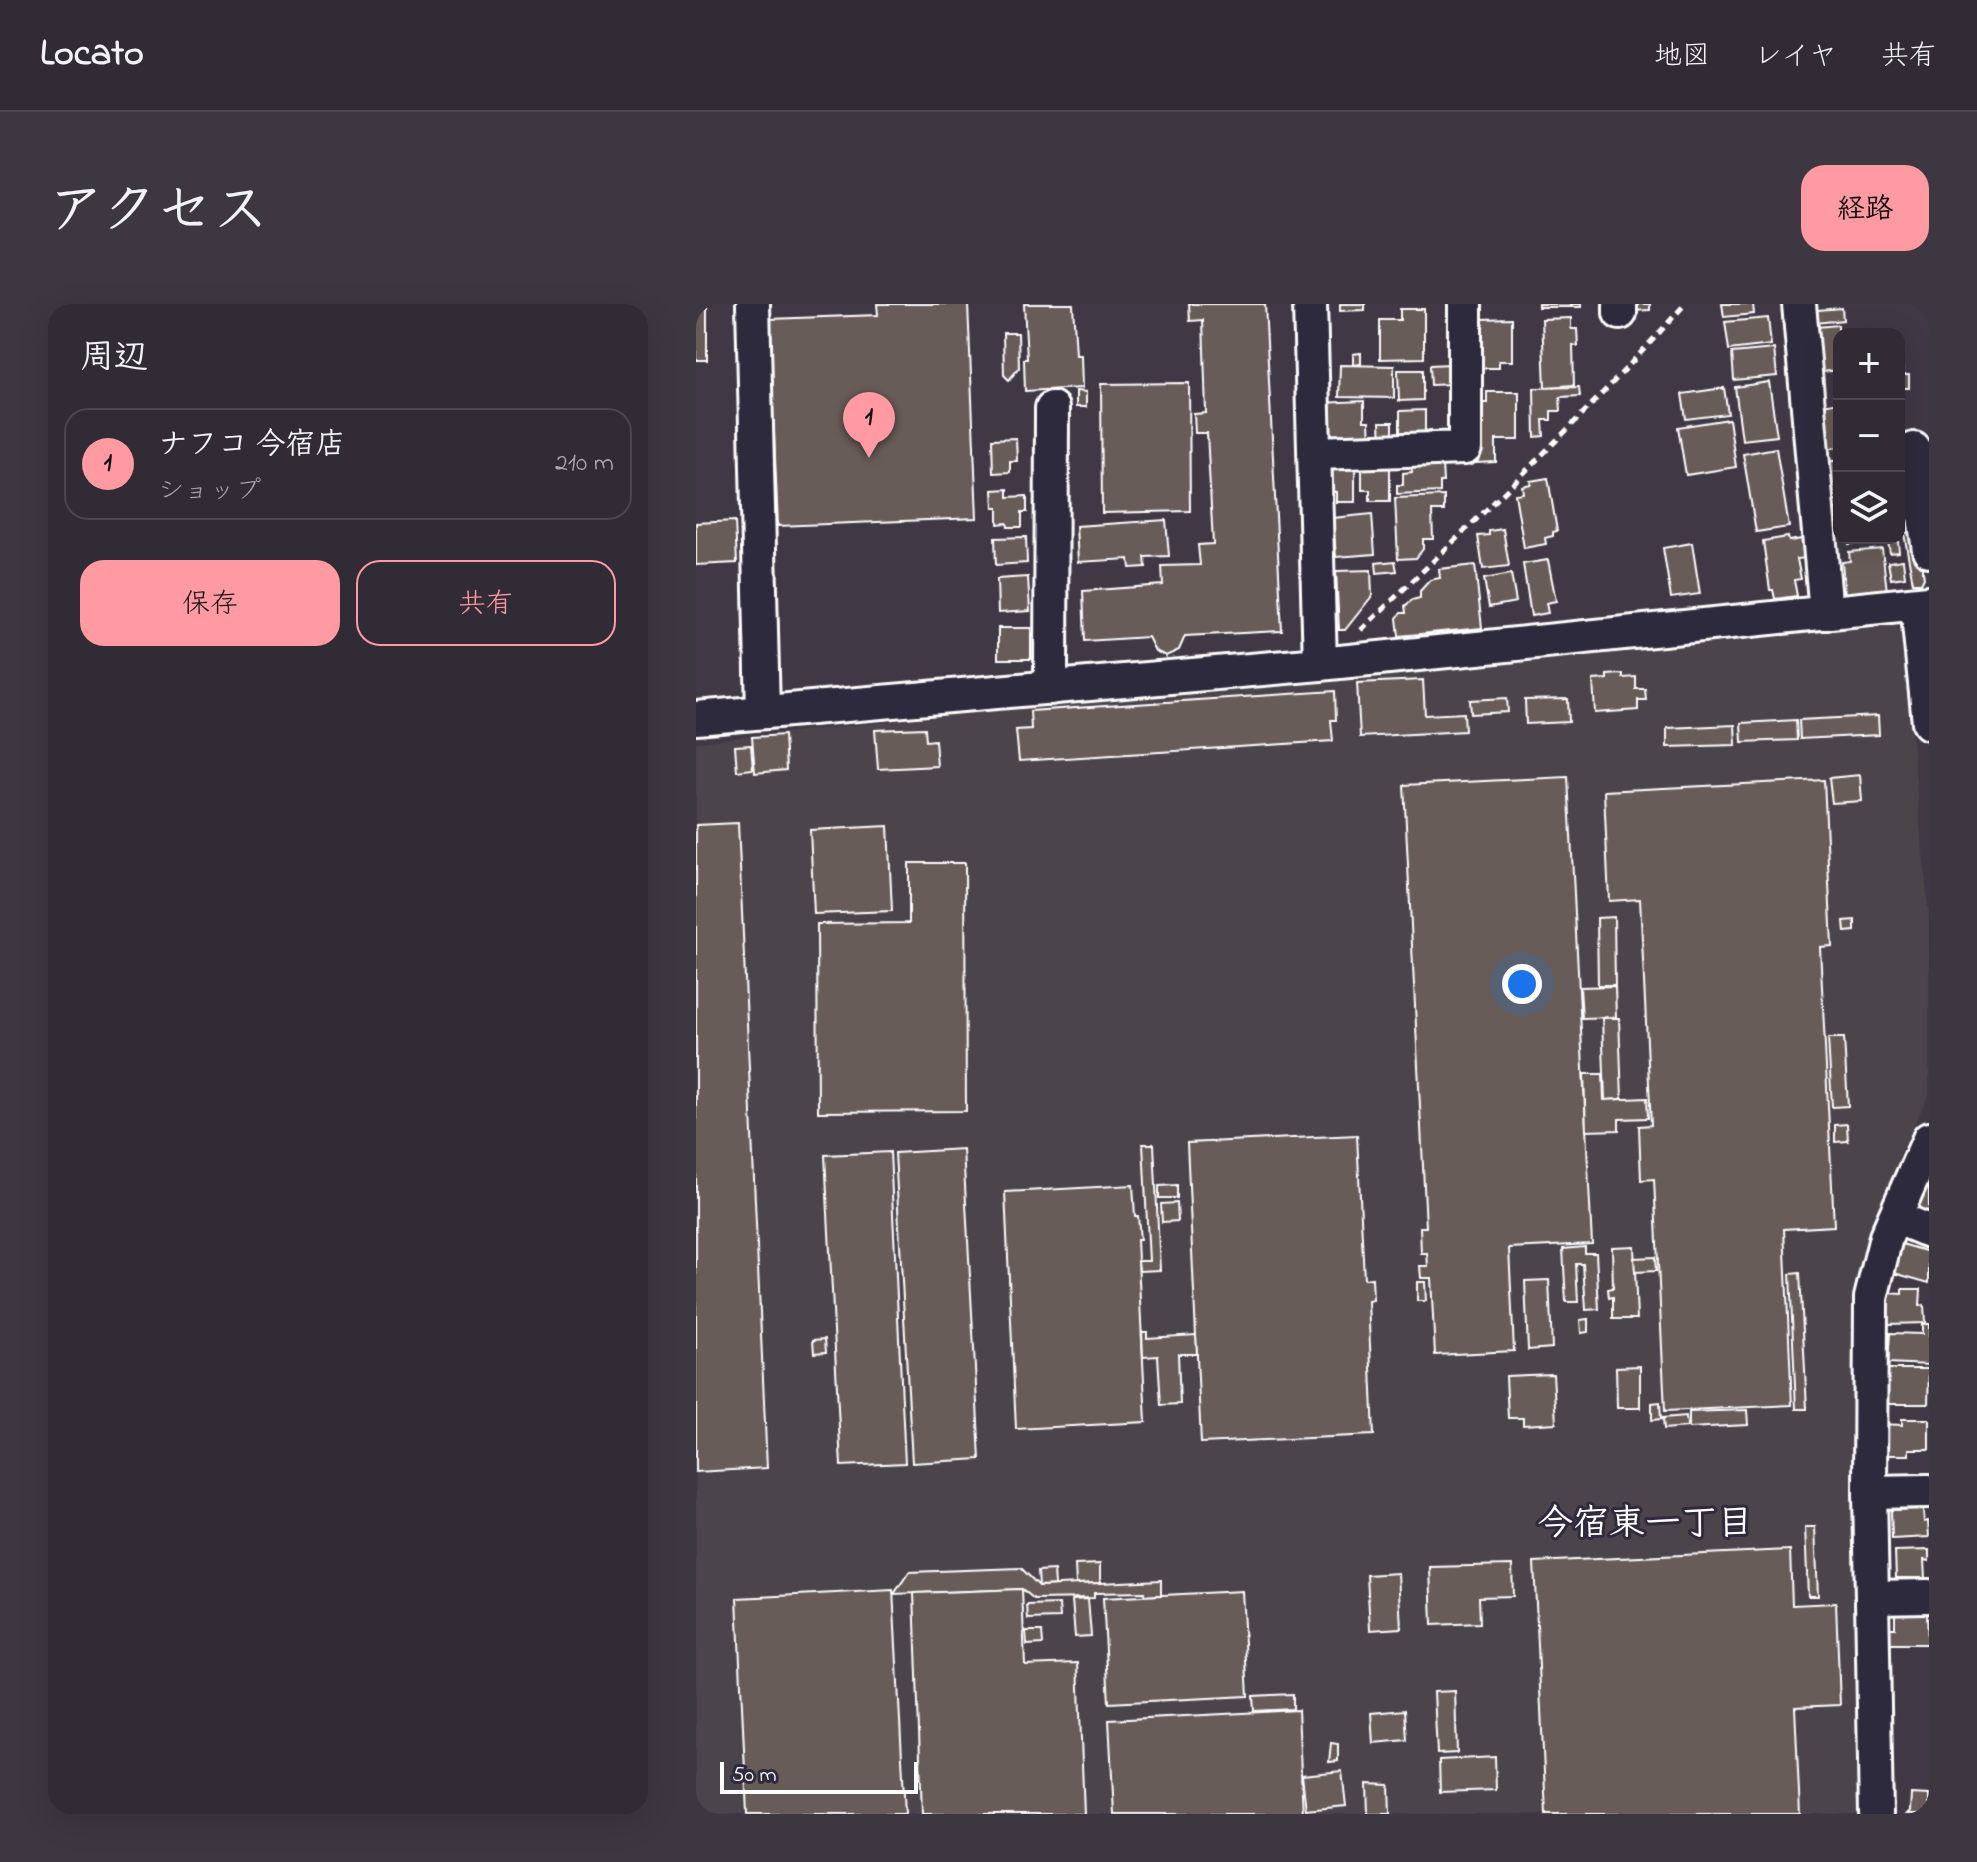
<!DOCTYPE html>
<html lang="ja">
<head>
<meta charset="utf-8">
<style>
	:root { --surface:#302b34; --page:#3c3740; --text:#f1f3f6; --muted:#a8a7ac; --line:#4b474f; --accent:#ff9aa2 }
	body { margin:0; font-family:"Indie Flower","Klee One",sans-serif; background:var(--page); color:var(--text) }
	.controls { position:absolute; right:24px; top:24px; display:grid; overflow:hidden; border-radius:16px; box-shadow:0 8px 32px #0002 }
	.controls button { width:72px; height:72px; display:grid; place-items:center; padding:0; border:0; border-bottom:2px solid var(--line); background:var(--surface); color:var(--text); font:40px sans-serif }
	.scale { position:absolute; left:24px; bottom:20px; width:198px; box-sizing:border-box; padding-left:8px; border:4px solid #fff; border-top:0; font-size:22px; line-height:28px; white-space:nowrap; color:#fff; -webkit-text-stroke:6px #2f2a3d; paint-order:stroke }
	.you { position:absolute; left:826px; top:680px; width:28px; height:28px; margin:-20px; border:6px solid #fff; border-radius:50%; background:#1a73e8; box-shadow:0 0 0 12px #1a73e833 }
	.badge { display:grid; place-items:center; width:52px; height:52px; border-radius:50%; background:var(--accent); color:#111; font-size:26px; font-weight:700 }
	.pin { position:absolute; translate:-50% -66px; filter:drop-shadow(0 2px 4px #0008) }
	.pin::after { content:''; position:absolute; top:42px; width:28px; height:24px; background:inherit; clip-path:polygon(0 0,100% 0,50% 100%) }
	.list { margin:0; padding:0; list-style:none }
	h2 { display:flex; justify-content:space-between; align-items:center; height:104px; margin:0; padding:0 32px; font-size:34px }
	h2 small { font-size:26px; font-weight:400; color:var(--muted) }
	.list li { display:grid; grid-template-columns:52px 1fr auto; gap:24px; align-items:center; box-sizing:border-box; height:112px; margin:0 16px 16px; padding:0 16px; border:2px solid var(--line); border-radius:24px }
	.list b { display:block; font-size:30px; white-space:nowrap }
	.list p { margin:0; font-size:26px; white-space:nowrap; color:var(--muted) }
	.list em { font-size:26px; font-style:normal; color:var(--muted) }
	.actions { display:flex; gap:16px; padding:24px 32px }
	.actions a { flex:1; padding:18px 0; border:2px solid var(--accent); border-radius:24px; text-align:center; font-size:28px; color:var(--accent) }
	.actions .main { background:var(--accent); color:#111 }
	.icon { flex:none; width:44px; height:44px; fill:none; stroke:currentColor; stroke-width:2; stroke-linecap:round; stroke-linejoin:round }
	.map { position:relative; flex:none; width:1233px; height:1510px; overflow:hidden; border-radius:24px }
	header { display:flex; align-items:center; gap:48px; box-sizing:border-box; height:112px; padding:0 40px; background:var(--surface); border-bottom:2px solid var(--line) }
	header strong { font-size:38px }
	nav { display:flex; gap:44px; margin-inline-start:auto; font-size:28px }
	.intro { display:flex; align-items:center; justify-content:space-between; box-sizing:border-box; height:192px; padding:0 48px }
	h1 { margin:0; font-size:56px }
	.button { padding:20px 36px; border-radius:24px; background:var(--accent); color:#111; font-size:28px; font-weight:700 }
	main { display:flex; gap:48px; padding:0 48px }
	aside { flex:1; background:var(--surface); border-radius:24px; box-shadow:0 8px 32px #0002 }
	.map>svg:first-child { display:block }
	.built { fill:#4c444b }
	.building { fill:#685c58; stroke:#fff; stroke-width:2 }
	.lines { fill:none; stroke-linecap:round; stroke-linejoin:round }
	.minor-casing { stroke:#fff; stroke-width:38 }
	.path { stroke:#fff; stroke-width:5; stroke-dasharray:8 6; stroke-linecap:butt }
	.minor { stroke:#2f2a3d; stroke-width:32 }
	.labels { text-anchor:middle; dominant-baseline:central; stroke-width:6; stroke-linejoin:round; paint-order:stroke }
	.neighbourhood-label { font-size:36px; font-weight:bold; fill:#fff; stroke:#2f2a3d }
</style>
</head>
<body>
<header>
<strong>Locato</strong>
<nav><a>地図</a><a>レイヤ</a><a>共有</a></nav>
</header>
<div class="intro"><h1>アクセス</h1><a class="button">経路</a></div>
<main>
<aside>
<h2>周辺<small></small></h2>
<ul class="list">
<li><span class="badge">1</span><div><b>ナフコ 今宿店</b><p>ショップ</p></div><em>210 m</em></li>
</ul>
<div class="actions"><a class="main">保存</a><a>共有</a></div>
</aside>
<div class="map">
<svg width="1233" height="1510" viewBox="0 0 1233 1510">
	<rect width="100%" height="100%" fill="#403945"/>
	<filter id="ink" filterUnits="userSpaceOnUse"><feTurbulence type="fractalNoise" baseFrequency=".0125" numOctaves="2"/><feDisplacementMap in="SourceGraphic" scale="16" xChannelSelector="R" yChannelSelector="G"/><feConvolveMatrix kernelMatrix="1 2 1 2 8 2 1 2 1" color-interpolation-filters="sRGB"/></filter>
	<g filter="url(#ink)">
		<path class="built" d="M 1198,319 L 1206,332 L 1233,614 L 1233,791 L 1205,847 L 1156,1022 L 1156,1196 L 1164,1218 L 1168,1510 L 0,1510 L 0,438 L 789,356 Z"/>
		<g class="building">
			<rect x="0" y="0" width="11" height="56"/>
			<path d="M 181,0 L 272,0 L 281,214 L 82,222 L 73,15 L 182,11 Z"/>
			<path d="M 328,0 L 377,0 L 380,51 L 385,51 L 386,84 L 329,87 L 328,55 L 331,55 Z"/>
			<path d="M 493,0 L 569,0 L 586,327 L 489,332 L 483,346 L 470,352 L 459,347 L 452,333 L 389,337 L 387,287 L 467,281 L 466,262 L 504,261 L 502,241 L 517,240 L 511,129 L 499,129 L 498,110 L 510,109 L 507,16 L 494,17 Z"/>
			<path d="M 644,0 L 669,0 L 669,6 L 644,7 Z"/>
			<rect x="842" y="0" width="43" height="3"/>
			<path d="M 935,0 L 954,0 L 954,6 L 935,7 Z"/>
			<path d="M 1026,0 L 1057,0 L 1058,10 L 1028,13 Z"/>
			<path d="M 1146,4 L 1147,16 L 1110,20 L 1109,7 Z"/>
			<path d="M 704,5 L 728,5 L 728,54 L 684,55 L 684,16 L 704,16 Z"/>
			<path d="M 816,14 L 816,57 L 803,57 L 803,64 L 779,64 L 778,43 L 786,43 L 785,15 Z"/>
			<path d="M 875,14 L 875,25 L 881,25 L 882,42 L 877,41 L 878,81 L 849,83 L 846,15 Z"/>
			<path d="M 1072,14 L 1075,41 L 1033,46 L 1029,18 Z"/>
			<path d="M 1142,21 L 1143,66 L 1116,69 L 1121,23 Z"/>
			<path d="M 307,29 L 322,29 L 323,64 L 313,76 L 308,71 Z"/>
			<path d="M 1078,45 L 1081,72 L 1038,76 L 1036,49 Z"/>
			<path d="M 665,49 L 665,60 L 657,61 L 657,50 Z"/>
			<path d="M 755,60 L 756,80 L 735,81 L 734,61 Z"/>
			<path d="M 644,61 L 698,62 L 698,94 L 643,93 Z"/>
			<path d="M 1203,61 L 1206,61 L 1207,71 L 1213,71 L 1213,84 L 1204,84 L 1205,95 L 1203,95 Z"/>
			<path d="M 702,66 L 727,66 L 727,96 L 703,97 Z"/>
			<path d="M 1073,78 L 1081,132 L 1046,136 L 1039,83 Z"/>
			<path d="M 493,79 L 494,207 L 406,209 L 405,80 Z"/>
			<path d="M 883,83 L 884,92 L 864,93 L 865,107 L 855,107 L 855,116 L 847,116 L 848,132 L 839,133 L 838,84 Z"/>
			<path d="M 1028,84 L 1032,110 L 990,115 L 986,90 Z"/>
			<path d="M 380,87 L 390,88 L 390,103 L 380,103 Z"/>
			<path d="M 791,88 L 823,88 L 823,136 L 800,136 L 800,158 L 780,159 L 780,99 L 791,99 Z"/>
			<path d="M 668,97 L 668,117 L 673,117 L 674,140 L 625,142 L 623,99 Z"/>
			<path d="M 1143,98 L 1143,143 L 1125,146 L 1121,102 Z"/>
			<path d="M 729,106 L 729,127 L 735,126 L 735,134 L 704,134 L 704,107 Z"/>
			<path d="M 1033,115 L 1040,163 L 990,171 L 982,123 Z"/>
			<path d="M 684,118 L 697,118 L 697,139 L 685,139 Z"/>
			<path d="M 320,134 L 321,157 L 314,157 L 314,168 L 297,169 L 296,135 Z"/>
			<path d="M 1080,144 L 1093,223 L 1060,228 L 1047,150 Z"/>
			<path d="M 694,155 L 694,197 L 674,197 L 674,186 L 666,186 L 666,156 Z"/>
			<path d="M 1143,156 L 1143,196 L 1129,198 L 1126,159 Z"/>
			<path d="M 631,157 L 659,157 L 659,198 L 640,198 L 640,188 L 631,187 Z"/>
			<path d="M 746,159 L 747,178 L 744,178 L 744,188 L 701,190 L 701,181 L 707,181 L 707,169 L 716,168 L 715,161 Z"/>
			<path d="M 852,174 L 861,227 L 857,228 L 857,232 L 849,234 L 850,240 L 828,244 L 819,190 L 827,189 L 826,182 L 835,180 L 834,177 Z"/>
			<path d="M 1210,178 L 1214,198 L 1203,199 L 1203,179 Z"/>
			<path d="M 312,185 L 312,193 L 331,192 L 331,208 L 326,208 L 326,223 L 312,223 L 311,219 L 302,220 L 302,204 L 298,204 L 297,186 Z"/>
			<path d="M 748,192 L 748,207 L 736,207 L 737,235 L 727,235 L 727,245 L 720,254 L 702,255 L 699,194 Z"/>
			<path d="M 1143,205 L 1143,224 L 1137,225 L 1134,206 Z"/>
			<path d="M 676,210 L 679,250 L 640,253 L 637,214 Z"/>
			<path d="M 470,216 L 473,252 L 449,253 L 450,263 L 434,264 L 433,255 L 382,258 L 380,222 Z"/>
			<path d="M 39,217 L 41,259 L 0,261 L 0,219 Z"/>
			<path d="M 807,225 L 813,262 L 787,265 L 782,232 L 793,231 L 793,227 Z"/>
			<path d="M 1220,227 L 1228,273 L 1225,279 L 1217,279 L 1208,229 Z"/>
			<path d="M 330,233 L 331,259 L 300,261 L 299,234 Z"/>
			<path d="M 1092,233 L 1093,237 L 1106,235 L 1110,254 L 1101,255 L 1105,275 L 1098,276 L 1101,292 L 1079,295 L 1077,286 L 1074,286 L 1067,237 Z"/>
			<path d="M 1152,234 L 1177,234 L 1178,236 L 1153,240 Z"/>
			<path d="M 1202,237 L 1203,248 L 1194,249 L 1192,238 Z"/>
			<path d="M 996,239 L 1004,290 L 975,294 L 967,244 Z"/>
			<path d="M 1186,245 L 1191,287 L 1149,291 L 1146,258 L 1154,257 L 1153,248 Z"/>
			<path d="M 852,256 L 860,297 L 850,299 L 852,309 L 835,312 L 827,260 Z"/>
			<path d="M 1207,256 L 1209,273 L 1195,275 L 1192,258 Z"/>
			<path d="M 699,257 L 701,267 L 681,269 L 680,259 Z"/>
			<path d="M 779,261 L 786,324 L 703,332 L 701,314 L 705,309 L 710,309 L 709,302 L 716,296 L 724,294 L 724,287 L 734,276 L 744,274 L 743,265 Z"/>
			<path d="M 675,266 L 676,292 L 649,326 L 643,326 L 640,267 Z"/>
			<path d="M 815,270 L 820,298 L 793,303 L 788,275 Z"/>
			<path d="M 332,273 L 334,307 L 302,309 L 301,275 Z"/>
			<rect x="302" y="324" width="33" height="31"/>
			<path d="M 927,370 L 927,374 L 940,373 L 940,385 L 949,385 L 950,396 L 942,396 L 942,406 L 899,409 L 897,376 L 911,375 L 911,371 Z"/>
			<path d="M 727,376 L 729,411 L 768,409 L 769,427 L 664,433 L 661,379 Z"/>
			<path d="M 639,387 L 640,416 L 635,416 L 637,437 L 323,457 L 320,426 L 335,425 L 334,407 Z"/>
			<path d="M 811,394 L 812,408 L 775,410 L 774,396 Z"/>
			<path d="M 872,395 L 873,418 L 830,420 L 829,396 Z"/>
			<path d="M 1182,412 L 1183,431 L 1104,435 L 1103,416 Z"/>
			<path d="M 1100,416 L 1101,436 L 1046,438 L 1045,419 Z"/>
			<path d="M 1039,421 L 1040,441 L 971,443 L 971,424 Z"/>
			<path d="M 229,424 L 230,437 L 239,436 L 241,462 L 182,465 L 179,426 Z"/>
			<path d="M 88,431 L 90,466 L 59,469 L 56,433 Z"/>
			<path d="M 55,441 L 57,465 L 41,467 L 39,442 Z"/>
			<path d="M 1164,471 L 1166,497 L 1136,499 L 1133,474 Z"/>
			<path d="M 872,473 L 896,940 L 813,944 L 818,1047 L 739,1051 L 735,974 L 725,974 L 724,962 L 732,962 L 731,949 L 725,949 L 724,923 L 730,923 L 708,481 Z"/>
			<path d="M 1128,476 L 1136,642 L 1124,643 L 1138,922 L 1088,925 L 1096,1101 L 969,1107 L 958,875 L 945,876 L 943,822 L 955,821 L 944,595 L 913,597 L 908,487 Z"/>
			<path d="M 42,519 L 71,1164 L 0,1168 L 0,521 Z"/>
			<path d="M 192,522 L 196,607 L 118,610 L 114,526 Z"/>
			<path d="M 213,559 L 269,559 L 270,807 L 122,808 L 121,620 L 213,619 Z"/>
			<path d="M 918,613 L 919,681 L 902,681 L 901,614 Z"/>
			<path d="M 1159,616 L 1159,627 L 1149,628 L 1148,617 Z"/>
			<path d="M 919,682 L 920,713 L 886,714 L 884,683 Z"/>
			<path d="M 906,714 L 923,714 L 926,795 L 909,796 Z"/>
			<path d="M 1132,734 L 1148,734 L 1152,802 L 1136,803 Z"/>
			<path d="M 888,770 L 907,770 L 908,796 L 951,794 L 952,814 L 923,815 L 923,826 L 890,827 Z"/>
			<path d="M 1151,820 L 1152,837 L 1139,838 L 1139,821 Z"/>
			<path d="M 661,831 L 668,975 L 676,974 L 677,996 L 672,997 L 678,1131 L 505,1139 L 491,839 Z"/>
			<path d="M 447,840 L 458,840 L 464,966 L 443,967 L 442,957 L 453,957 Z"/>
			<path d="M 267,845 L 284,1155 L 216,1159 L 199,849 Z"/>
			<path d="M 194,848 L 209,1159 L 145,1162 L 129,851 Z"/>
			<path d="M 437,881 L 439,912 L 442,912 L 444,936 L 441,936 L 450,1118 L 320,1125 L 309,888 Z"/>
			<path d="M 481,881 L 481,894 L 463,894 L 463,882 Z"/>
			<path d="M 1230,882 L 1233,883 L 1233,909 L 1221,904 Z"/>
			<path d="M 481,899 L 482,917 L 466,918 L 465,900 Z"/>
			<path d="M 1206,940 L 1233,948 L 1233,979 L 1198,969 Z"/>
			<path d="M 938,942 L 941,1015 L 917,1015 L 917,993 L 913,994 L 912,985 L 917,984 L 916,943 Z"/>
			<path d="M 889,943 L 889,949 L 900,949 L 903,1005 L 890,1006 L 887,960 L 880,960 L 882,998 L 870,998 L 867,945 Z"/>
			<path d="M 959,953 L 960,967 L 939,968 L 938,954 Z"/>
			<path d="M 1104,969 L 1111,1105 L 1100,1105 L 1094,970 Z"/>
			<path d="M 853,976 L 856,1044 L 832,1046 L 829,977 Z"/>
			<path d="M 721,978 L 729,978 L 730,997 L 721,997 Z"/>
			<path d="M 1206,985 L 1225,985 L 1224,1002 L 1228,1001 L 1229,1019 L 1192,1020 L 1191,989 L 1206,990 Z"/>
			<path d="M 892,1015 L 892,1028 L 885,1029 L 884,1016 Z"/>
			<path d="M 1226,1020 L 1233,1020 L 1233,1061 L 1192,1059 L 1194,1029 L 1226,1030 Z"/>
			<path d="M 446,1028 L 451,1028 L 451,1034 L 500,1031 L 501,1050 L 482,1050 L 484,1100 L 465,1101 L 462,1052 L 447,1053 Z"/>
			<path d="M 129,1035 L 130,1048 L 118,1049 L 117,1036 Z"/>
			<path d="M 944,1062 L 944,1104 L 921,1104 L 920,1063 Z"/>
			<path d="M 1190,1065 L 1233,1065 L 1232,1100 L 1190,1100 Z"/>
			<path d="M 857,1070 L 860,1119 L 827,1121 L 827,1114 L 812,1114 L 810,1072 Z"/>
			<path d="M 964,1098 L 965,1115 L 956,1116 L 956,1099 Z"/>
			<path d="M 1051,1106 L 1052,1121 L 993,1124 L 993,1108 Z"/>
			<path d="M 990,1112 L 991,1123 L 968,1125 L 967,1114 Z"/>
			<path d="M 1206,1115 L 1233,1115 L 1233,1145 L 1213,1145 L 1213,1151 L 1189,1151 L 1185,1120 L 1206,1121 Z"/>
			<path d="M 1227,1205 L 1228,1218 L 1232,1217 L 1233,1233 L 1196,1235 L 1195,1206 Z"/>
			<path d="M 1109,1223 L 1119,1223 L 1122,1292 L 1112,1292 Z"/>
			<path d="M 1094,1246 L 1096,1301 L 1140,1299 L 1144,1401 L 1099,1403 L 1104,1510 L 850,1510 L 838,1258 Z"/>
			<path d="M 1233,1246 L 1233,1257 L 1228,1256 L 1229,1274 L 1200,1274 L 1199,1247 Z"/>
			<path d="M 404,1260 L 404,1279 L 380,1280 L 379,1261 Z"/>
			<path d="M 816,1261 L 817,1292 L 783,1293 L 784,1319 L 736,1321 L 734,1263 Z"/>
			<path d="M 325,1264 L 343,1282 L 465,1276 L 465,1291 L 449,1292 L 448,1288 L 398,1289 L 398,1294 L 338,1295 L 326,1285 L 198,1290 L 213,1268 Z"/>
			<path d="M 358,1266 L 359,1281 L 343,1282 L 342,1267 Z"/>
			<path d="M 702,1269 L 705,1324 L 674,1326 L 671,1271 Z"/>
			<path d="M 326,1285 L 329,1361 L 382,1359 L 388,1510 L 226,1510 L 218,1289 Z"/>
			<path d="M 197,1286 L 209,1510 L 51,1510 L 41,1294 Z"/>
			<path d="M 546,1287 L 552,1392 L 413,1399 L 407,1294 Z"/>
			<path d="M 392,1295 L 395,1332 L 379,1333 L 376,1296 Z"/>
			<path d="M 363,1300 L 364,1314 L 332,1315 L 331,1301 Z"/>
			<path d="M 1199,1307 L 1231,1307 L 1232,1340 L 1191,1340 L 1191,1324 L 1199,1324 Z"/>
			<path d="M 330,1327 L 346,1327 L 347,1340 L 331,1341 Z"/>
			<path d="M 759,1387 L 761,1449 L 741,1450 L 738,1388 Z"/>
			<path d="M 597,1390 L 597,1405 L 558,1407 L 557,1392 Z"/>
			<path d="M 602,1406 L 607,1510 L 418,1510 L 413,1416 Z"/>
			<path d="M 709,1406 L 711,1436 L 677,1439 L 675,1409 Z"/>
			<path d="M 635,1439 L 642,1440 L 642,1457 L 633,1458 Z"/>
			<path d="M 799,1453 L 800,1486 L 744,1488 L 743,1456 Z"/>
			<path d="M 646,1467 L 650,1502 L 610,1506 L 606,1471 Z"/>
			<path d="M 671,1480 L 693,1481 L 694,1510 L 672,1510 Z"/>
			<path d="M 1215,1490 L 1233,1491 L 1233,1510 L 1211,1510 L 1214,1507 Z"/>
		</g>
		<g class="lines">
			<g class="minor-casing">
				<g id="minor">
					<path d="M 57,0 L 67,408"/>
					<path d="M 614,0 L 624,360"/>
					<path d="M 924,0 L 924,9"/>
					<path d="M 1103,0 L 1130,309"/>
					<path d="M 1218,145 L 1233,246"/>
					<path d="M 620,149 L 769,144 L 769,0"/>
					<path d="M 1221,300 L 1233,419"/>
					<path d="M 355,384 L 356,104"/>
					<path d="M 0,414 L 624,360 L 1233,298"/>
					<path d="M 1199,913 L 1233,927"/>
					<path d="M 1174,1188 L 1233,1187"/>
					<path d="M 1176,1293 L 1233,1292"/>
					<path d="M 1180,1510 L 1174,1188 L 1175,994 L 1190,933 L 1233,835"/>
				</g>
			</g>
			<path class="path" d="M 665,326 C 776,220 887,115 989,0"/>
			<use href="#minor" class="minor"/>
		</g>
	</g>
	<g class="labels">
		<g class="neighbourhood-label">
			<text x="949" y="1221">今宿東一丁目</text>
		</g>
	</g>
</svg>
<div class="controls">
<button>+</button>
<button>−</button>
<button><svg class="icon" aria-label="layers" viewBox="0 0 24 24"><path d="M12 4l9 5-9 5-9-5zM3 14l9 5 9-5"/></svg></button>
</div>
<div class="scale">50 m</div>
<div class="you"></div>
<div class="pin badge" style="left:173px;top:154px">1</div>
</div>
</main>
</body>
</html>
